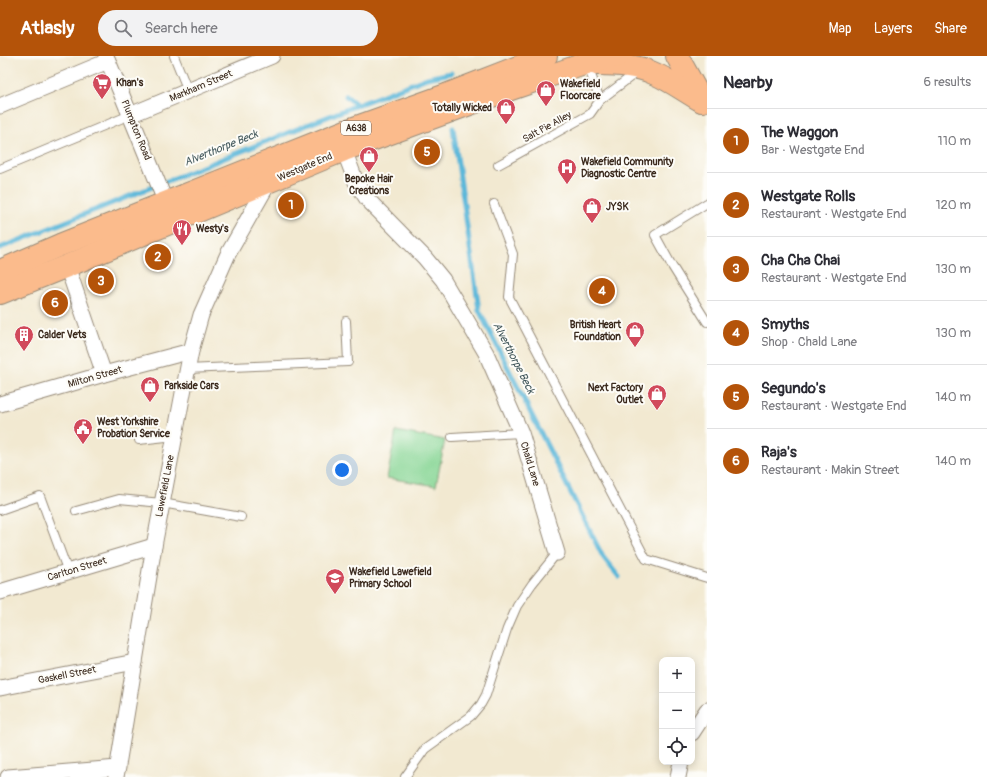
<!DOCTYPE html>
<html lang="en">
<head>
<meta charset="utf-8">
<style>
	:root { --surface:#fff; --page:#f2f2f3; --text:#2b2b33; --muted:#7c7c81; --line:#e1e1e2; --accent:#b45309 }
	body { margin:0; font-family:Pangolin,sans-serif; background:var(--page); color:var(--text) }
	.controls { position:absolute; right:12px; bottom:12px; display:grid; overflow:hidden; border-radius:8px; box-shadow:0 2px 10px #0003 }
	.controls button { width:36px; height:36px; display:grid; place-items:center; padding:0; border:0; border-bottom:1px solid var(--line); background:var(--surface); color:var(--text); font:20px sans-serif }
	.you { position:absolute; left:342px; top:414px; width:14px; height:14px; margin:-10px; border:3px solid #fff; border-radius:50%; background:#1a73e8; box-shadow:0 0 0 6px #1a73e833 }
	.badge { display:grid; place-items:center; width:26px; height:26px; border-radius:50%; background:var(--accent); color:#fff; font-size:13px; font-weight:700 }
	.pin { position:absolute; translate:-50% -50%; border:2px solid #fff; box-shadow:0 1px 4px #0006 }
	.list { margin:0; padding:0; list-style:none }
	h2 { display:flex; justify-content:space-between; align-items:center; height:52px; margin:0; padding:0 16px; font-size:17px }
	h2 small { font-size:13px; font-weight:400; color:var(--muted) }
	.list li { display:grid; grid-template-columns:26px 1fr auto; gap:12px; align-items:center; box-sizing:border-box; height:64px; padding:0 16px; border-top:1px solid var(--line) }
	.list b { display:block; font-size:15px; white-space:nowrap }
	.list p { margin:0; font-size:13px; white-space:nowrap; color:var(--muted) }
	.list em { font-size:13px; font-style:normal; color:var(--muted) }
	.icon { flex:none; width:22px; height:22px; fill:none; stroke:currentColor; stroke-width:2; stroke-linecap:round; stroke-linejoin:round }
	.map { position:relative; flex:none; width:707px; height:721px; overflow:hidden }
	header { display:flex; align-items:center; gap:24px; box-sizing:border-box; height:56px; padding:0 20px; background:var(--accent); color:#fff }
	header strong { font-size:19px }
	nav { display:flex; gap:22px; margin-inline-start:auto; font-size:14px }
	.search { width:280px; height:36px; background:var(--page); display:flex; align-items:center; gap:10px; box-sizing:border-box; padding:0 14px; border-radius:22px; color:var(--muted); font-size:15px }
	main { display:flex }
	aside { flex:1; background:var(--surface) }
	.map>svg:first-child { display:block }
	.green { fill:#87d695; stroke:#61805a }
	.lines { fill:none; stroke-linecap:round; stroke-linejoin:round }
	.stream { stroke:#5bb7d9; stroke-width:5 }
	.service-casing { stroke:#968a78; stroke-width:10 }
	.minor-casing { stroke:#968a78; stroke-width:17 }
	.trunk-casing { stroke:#968a78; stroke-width:24 }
	.service { stroke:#fff; stroke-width:8 }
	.minor { stroke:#fff; stroke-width:15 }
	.trunk { stroke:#fbbb8c; stroke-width:22 }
	.labels { text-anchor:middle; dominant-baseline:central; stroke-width:4; stroke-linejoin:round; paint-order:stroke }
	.shield { fill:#fdfcf7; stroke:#75695f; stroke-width:1 }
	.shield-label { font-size:9px; font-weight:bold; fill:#3b2a1e }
	.poi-label { font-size:10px; font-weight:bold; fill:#3b2a1e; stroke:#fdfcf7; text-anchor:start }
	.street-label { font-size:10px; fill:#3b2a1e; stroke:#fdfcf7 }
	.water-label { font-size:11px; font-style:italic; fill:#465b5f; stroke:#fdfcf7 }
</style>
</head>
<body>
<header>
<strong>Atlasly</strong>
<div class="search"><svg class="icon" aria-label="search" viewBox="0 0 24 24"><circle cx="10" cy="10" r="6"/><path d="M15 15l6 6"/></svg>Search here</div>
<nav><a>Map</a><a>Layers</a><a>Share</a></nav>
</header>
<main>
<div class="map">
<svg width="707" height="721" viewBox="0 0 707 721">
	<rect width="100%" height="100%" fill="#fdfcf7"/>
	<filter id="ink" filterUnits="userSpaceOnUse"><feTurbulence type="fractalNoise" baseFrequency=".025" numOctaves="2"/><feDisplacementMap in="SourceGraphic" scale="8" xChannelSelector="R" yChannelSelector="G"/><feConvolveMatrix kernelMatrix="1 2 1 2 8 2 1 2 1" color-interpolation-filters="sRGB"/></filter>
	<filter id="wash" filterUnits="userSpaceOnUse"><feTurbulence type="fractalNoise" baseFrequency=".012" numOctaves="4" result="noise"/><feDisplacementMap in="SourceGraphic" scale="16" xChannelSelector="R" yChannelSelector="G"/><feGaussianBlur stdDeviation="0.9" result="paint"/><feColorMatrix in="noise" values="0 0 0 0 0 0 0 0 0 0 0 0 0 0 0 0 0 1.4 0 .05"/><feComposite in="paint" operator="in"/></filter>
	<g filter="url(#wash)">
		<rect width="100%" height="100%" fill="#f2e9d1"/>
		<path class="green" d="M 396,375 L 445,384 L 436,430 L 387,422 Z"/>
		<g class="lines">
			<g class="stream">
				<path d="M 346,40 L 357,49"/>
				<path d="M 453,72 L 479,254 L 603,501 L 619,521"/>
				<path d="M 0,192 L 357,49 L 427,22 L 451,17"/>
			</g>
		</g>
	</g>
	<g filter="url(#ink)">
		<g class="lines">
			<g class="service-casing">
				<g id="service">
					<path d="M 174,0 L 188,35"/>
					<path d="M 587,7 L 600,44"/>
					<path d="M 498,109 L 590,58 L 600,44 L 637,16"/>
					<path d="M 0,113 L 130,59"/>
					<path d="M 707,147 L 655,179 L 672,210 L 707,266"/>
					<path d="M 494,148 L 513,198 L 509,241 L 646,503 L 707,522"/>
					<path d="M 187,313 L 348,306 L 346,265"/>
					<path d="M 452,381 L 521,377"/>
					<path d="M 139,384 L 175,380"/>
					<path d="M 0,454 L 40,440 L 68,516"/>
					<path d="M 76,455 L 119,443 L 162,447 L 241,461"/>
					<path d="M 405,721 L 425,693 L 471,660 L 481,648 L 486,639 L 507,573 L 517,550 L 532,528 L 557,497"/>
				</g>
			</g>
			<g class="minor-casing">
				<g id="minor">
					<path d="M 106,0 L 166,147"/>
					<path d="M 0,50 L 108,5"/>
					<path d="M 130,59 L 272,0"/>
					<path d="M 344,94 L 356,126 L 367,143 L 425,202 L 443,224 L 486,297 L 521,377 L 557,497"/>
					<path d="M 67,210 L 104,318"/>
					<path d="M 0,348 L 104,318 L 191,295"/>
					<path d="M 0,536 L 154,490"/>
					<path d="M 0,632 L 135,606"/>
					<path d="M 692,677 L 707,654"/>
					<path d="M 8,721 L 118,712"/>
					<path d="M 116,721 L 154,490 L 191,295 L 201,259 L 228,198 L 269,126 L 268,123"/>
					<path d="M 678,721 L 681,706"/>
				</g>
			</g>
			<g class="trunk-casing">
				<g id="trunk">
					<path d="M 677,0 L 702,45"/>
					<path d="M 597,8 C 616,8 636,9 653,17 C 670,24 686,36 702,45"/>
					<path d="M 0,215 L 60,189 L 351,73 L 446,39 L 546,0"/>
					<path d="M 0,237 L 67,210 L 344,94 L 511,33 L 587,7 L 617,0"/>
				</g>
			</g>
			<use href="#service" class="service"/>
			<use href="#minor" class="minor"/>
			<use href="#trunk" class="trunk"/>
		</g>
	</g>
	<defs>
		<g id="supermarket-pin" transform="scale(1)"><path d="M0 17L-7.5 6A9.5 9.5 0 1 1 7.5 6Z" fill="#d1495b" stroke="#fdfcf7"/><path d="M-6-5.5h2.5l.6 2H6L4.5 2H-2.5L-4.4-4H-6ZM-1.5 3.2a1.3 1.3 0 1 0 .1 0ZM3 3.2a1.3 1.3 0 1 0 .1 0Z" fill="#fff"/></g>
		<g id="shop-pin" transform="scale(1)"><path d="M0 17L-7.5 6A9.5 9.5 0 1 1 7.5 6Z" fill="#d1495b" stroke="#fdfcf7"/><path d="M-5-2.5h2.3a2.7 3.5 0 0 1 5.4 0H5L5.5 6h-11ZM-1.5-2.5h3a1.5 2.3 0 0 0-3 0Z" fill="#fff"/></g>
		<g id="hospital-pin" transform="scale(1)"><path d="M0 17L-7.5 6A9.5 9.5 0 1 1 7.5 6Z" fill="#d1495b" stroke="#fdfcf7"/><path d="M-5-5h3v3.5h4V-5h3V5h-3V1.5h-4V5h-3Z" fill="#fff"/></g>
		<g id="restaurant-pin" transform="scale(1)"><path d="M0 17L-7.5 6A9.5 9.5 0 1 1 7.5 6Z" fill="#d1495b" stroke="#fdfcf7"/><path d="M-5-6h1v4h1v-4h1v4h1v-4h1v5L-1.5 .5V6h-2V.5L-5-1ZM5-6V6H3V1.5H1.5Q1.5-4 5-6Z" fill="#fff"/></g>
		<g id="building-pin" transform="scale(1)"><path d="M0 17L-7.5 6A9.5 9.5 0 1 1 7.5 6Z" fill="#d1495b" stroke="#fdfcf7"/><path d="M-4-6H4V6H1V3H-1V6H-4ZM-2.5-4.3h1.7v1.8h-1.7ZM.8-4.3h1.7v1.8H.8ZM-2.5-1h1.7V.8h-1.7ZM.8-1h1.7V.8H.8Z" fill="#fff"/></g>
		<g id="civic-pin" transform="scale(1)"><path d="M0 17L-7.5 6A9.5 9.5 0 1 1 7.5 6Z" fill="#d1495b" stroke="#fdfcf7"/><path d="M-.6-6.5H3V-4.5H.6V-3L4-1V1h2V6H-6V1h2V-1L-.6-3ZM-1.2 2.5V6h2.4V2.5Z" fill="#fff"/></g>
		<g id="school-pin" transform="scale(1)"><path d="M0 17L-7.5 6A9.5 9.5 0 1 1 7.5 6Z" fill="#d1495b" stroke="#fdfcf7"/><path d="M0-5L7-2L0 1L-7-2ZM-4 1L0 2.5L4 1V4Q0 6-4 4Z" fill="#fff"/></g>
	</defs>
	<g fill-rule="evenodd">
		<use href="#supermarket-pin" x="102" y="27"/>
		<use href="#shop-pin" x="546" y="34"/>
		<use href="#shop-pin" x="506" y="52"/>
		<use href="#shop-pin" x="369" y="100"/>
		<use href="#hospital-pin" x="567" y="112"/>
		<use href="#shop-pin" x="592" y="151"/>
		<use href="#restaurant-pin" x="182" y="173"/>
		<use href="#shop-pin" x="635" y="275"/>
		<use href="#building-pin" x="24" y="279"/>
		<use href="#shop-pin" x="150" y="330"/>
		<use href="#shop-pin" x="657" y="338"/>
		<use href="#civic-pin" x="83" y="372"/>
		<use href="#school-pin" x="335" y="522"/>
	</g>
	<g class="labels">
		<rect class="shield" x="341" y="65" width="30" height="14" rx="3"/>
		<g class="shield-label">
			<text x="356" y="72">A638</text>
		</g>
		<g class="poi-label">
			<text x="116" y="27">Khan's</text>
			<text x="560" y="28">Wakefield<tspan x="560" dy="12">Floorcare</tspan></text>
			<text x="492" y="52" text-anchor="end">Totally Wicked</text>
			<text x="581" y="106">Wakefield Community<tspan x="581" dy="12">Diagnostic Centre</tspan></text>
			<text x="369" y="123" text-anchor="middle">Bepoke Hair<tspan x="369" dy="12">Creations</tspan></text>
			<text x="606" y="151">JYSK</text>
			<text x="196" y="173">Westy's</text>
			<text x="621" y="269" text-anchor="end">British Heart<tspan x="621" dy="12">Foundation</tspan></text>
			<text x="38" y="279">Calder Vets</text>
			<text x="164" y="330">Parkside Cars</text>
			<text x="643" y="332" text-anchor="end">Next Factory<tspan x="643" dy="12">Outlet</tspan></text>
			<text x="97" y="366">West Yorkshire<tspan x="97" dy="12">Probation Service</tspan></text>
			<text x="349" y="516">Wakefield Lawefield<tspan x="349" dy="12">Primary School</tspan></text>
		</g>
		<g class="street-label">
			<text transform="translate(201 30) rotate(-23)">Markham Street</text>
			<text transform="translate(547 71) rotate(-29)">Salt Pie Alley</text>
			<text transform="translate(136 74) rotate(68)">Plumpton Road</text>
			<text transform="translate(305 111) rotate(-23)">Westgate End</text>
			<text transform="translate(95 321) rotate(-16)">Milton Street</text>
			<text transform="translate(530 408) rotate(73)">Chald Lane</text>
			<text transform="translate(165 430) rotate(-79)">Lawefield Lane</text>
			<text transform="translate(77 513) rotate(-17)">Carlton Street</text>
			<text transform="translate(67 619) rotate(-11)">Gaskell Street</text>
		</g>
		<g class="water-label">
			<text transform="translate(221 92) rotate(-22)">Alverthorpe Beck</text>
			<text transform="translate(514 302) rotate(63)">Alverthorpe Beck</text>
		</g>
	</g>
</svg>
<div class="controls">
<button>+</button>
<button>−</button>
<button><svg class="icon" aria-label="locate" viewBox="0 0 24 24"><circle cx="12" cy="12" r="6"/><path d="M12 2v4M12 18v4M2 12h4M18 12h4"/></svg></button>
</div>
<div class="you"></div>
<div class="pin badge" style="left:291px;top:149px">1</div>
<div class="pin badge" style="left:158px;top:201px">2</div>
<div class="pin badge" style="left:101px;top:225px">3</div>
<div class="pin badge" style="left:602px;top:235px">4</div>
<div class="pin badge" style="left:427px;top:96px">5</div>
<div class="pin badge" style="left:55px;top:247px">6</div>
</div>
<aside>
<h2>Nearby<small>6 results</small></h2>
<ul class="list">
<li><span class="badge">1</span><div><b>The Waggon</b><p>Bar · Westgate End</p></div><em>110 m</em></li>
<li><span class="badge">2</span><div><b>Westgate Rolls</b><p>Restaurant · Westgate End</p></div><em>120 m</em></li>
<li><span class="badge">3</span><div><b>Cha Cha Chai</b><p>Restaurant · Westgate End</p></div><em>130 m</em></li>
<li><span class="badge">4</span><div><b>Smyths</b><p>Shop · Chald Lane</p></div><em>130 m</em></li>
<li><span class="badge">5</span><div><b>Segundo's</b><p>Restaurant · Westgate End</p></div><em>140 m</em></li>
<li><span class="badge">6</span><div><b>Raja's</b><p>Restaurant · Makin Street</p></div><em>140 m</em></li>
</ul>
</aside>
</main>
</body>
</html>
